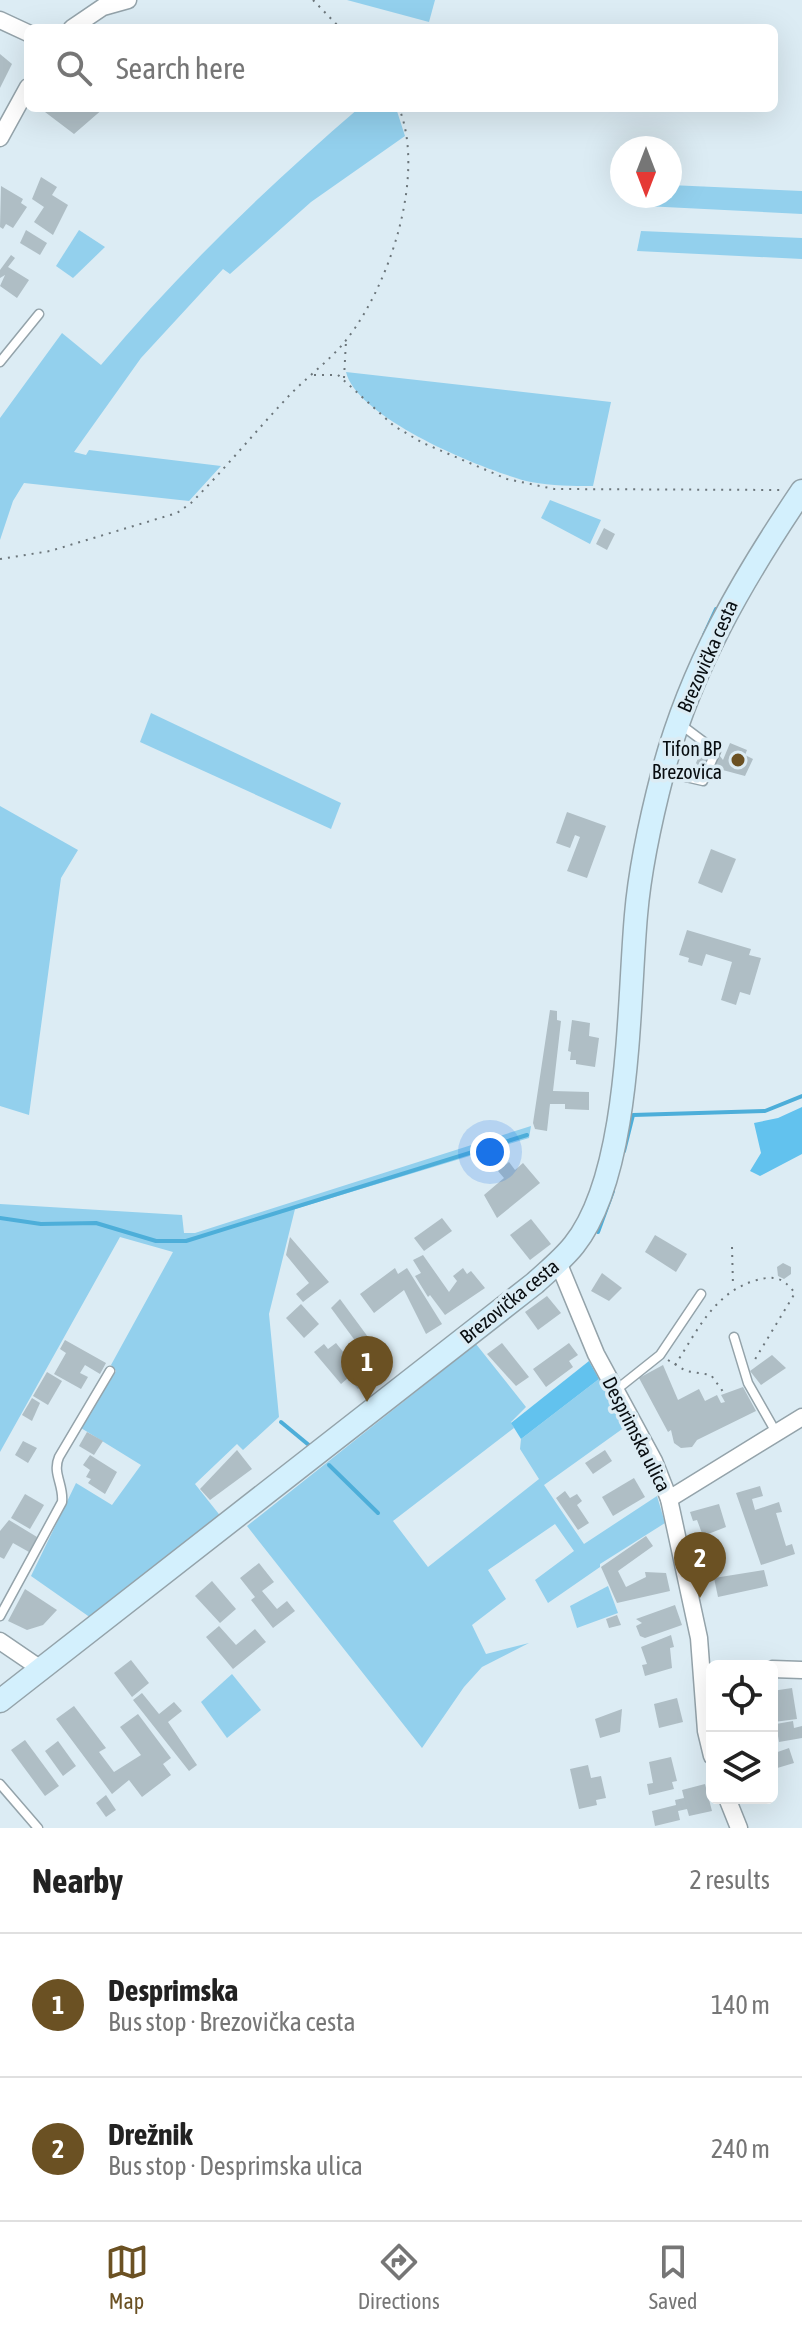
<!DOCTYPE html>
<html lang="en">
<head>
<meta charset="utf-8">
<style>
	:root { --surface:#fff; --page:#f2f2f2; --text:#222; --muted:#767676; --line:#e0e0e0; --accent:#6b5123 }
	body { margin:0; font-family:"Asap Condensed",sans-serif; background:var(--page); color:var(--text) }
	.controls { position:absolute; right:24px; bottom:24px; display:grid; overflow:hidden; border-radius:12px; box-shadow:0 8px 32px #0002 }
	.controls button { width:72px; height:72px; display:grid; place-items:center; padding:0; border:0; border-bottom:2px solid var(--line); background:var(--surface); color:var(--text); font:40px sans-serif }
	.compass { position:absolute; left:610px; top:136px; width:72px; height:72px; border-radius:50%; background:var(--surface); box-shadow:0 8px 32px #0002; rotate:180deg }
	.you { position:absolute; left:490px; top:1152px; width:28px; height:28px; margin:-20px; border:6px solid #fff; border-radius:50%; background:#1a73e8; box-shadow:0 0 0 12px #1a73e833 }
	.badge { display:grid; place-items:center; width:52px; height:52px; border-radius:50%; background:var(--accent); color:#fff; font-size:26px; font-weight:700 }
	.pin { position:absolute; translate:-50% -66px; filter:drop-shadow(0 2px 4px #0008) }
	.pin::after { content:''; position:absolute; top:42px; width:28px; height:24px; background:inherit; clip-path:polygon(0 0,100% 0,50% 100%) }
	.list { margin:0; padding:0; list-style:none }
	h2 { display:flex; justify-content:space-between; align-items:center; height:104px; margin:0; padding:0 32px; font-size:34px }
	h2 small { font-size:26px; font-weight:400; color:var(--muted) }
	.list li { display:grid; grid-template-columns:52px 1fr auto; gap:24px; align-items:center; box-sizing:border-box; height:144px; padding:0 32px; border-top:2px solid var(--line) }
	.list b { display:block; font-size:30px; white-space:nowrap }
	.list p { margin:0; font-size:26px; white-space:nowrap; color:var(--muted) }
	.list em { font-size:26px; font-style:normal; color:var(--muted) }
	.icon { flex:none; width:44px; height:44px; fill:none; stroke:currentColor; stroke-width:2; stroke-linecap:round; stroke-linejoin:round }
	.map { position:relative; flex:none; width:802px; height:1828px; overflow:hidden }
	.search { position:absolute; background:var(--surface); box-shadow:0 8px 32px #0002; left:24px; right:24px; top:24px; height:88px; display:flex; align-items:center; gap:20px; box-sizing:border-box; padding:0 28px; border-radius:12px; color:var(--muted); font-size:30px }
	.sheet { height:392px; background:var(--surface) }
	nav { display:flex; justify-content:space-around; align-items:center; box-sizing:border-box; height:112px; border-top:2px solid var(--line); background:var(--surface); font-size:22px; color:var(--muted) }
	nav a { display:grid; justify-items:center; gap:4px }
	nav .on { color:var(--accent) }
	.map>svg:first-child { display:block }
	.green { fill:#93d0ed }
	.forest { fill:#62c2ee }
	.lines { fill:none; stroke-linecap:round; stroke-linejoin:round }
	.stream { stroke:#4daed9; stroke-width:4 }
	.building { fill:#afbec5 }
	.service-casing { stroke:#94a3aa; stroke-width:11 }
	.minor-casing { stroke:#94a3aa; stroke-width:19 }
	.secondary-casing { stroke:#94a3aa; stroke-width:25 }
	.path { stroke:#6c767b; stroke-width:2; stroke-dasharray:2 6; stroke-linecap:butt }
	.service { stroke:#fff; stroke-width:8 }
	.minor { stroke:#fff; stroke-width:16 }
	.secondary { stroke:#d3f0fd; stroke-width:22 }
	.poi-dot { fill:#6b5123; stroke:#dcecf4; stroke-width:3 }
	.labels { text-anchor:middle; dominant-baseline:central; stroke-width:7; stroke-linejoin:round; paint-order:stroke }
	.street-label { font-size:20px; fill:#080d10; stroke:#dcecf4 }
	.poi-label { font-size:20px; fill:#080d10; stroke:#dcecf4; text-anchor:end }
</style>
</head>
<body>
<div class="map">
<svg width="802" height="1828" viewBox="0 0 802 1828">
	<rect width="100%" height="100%" fill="#dcecf4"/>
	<g class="green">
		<path d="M 347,0 L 435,0 L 429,22 Z"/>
		<path d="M 359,108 L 396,108 L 405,136 L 311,202 L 230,274 L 223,269 L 141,358 L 74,452 L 86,455 L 89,450 L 221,466 L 189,501 L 24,483 L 13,501 L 0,540 L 0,418 L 62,333 L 101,365 C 180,271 266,188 359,108 Z"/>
		<path d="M 670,185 L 802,191 L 802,214 L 645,206 L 647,196 L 670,196 Z"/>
		<path d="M 79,230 L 105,247 L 73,278 L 56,266 Z"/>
		<path d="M 641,231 L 802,238 L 802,259 L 637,251 Z"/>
		<path d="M 346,372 L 611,402 L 593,486 C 572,486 552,486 531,482 C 487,472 357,419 346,372 Z"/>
		<path d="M 550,500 L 601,520 L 590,544 L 541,518 Z"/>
		<path d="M 151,713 L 341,803 L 331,829 L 140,742 Z"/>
		<path d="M 0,806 L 78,850 L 61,878 L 29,1115 L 0,1106 Z"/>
		<path d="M 531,1126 L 529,1138 L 295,1209 L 269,1314 L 279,1417 L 243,1450 L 237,1444 L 195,1484 L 222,1518 L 91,1618 L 31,1576 L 76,1483 L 112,1505 L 141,1465 L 81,1428 L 116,1371 L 111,1365 L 173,1252 L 120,1237 L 0,1452 L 0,1204 L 182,1215 L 184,1233 L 195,1233 Z"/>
		<path d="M 476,1344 L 526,1407 L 511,1422 L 514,1428 L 393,1521 L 428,1567 L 539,1479 L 520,1449 L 521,1439 L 599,1379 L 625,1427 L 544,1485 L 584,1544 L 657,1496 L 665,1523 L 600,1564 L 600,1567 L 548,1603 L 535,1580 L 574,1551 L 555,1524 L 488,1570 L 506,1599 L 472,1625 L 486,1654 L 529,1643 L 482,1667 L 464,1687 L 422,1748 L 247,1526 Z"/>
		<path d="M 608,1586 L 618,1613 L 577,1628 L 570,1606 Z"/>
		<path d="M 232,1674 L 261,1710 L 227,1738 L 201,1702 Z"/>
	</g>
	<g class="forest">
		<path d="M 802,1107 L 802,1154 L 760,1176 L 750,1171 L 761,1153 L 754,1123 L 778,1118 Z"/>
		<path d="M 589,1361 L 599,1379 L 521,1439 L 511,1423 Z"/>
	</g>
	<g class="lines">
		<g class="stream">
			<path d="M 704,635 L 716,609"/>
			<path d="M 624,1151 L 633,1115 L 765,1111 L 802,1096"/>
			<path d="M 0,1218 L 41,1224 L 96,1223 L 156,1241 L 186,1241 L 527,1135"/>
			<path d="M 598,1232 L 613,1191"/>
			<path d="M 281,1422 L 310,1446"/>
			<path d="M 329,1465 L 378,1513"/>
		</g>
	</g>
	<g class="building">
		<path d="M 0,54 L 12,64 L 0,88 Z"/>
		<path d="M 48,108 L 73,108 L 78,112 L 83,108 L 104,108 L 74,134 L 45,112 Z"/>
		<path d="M 41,177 L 57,187 L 52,195 L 68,205 L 53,235 L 34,222 L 44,207 L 32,199 Z"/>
		<path d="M 1,186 L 23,199 L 21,203 L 27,207 L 13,228 L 6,224 L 3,229 L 0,227 Z"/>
		<path d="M 26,230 L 47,243 L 40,255 L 20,243 Z"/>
		<path d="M 11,255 L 15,258 L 8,267 L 29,280 L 17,298 L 0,286 L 5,275 L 0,278 L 0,270 Z"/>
		<path d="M 604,528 L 615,534 L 607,550 L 596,544 Z"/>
		<path d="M 730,743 L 747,750 L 745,755 L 753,759 L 745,776 L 719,769 L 717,773 L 704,773 L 696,763 L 701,751 L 716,751 L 723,760 Z"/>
		<path d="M 567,812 L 606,826 L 587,878 L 567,871 L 580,837 L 575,835 L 570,848 L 556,843 Z"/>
		<path d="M 711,849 L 736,859 L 722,893 L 698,883 Z"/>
		<path d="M 687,930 L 751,949 L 749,955 L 761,958 L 750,995 L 740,992 L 736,1005 L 721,1000 L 732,962 L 706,954 L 702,966 L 688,962 L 689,958 L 679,955 Z"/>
		<path d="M 550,1010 L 557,1011 L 557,1020 L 561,1021 L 553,1091 L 589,1092 L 589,1110 L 565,1109 L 565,1104 L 550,1104 L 547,1131 L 535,1129 L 533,1123 Z"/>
		<path d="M 572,1020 L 590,1023 L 589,1036 L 599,1038 L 595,1067 L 576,1064 L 576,1060 L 570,1060 L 571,1052 L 568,1051 Z"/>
		<path d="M 509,1162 L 515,1170 L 523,1163 L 540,1183 L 497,1218 L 484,1195 L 504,1178 L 498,1171 Z"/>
		<path d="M 442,1218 L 452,1231 L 424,1251 L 414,1238 Z"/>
		<path d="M 531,1219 L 551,1244 L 530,1260 L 510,1235 Z"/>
		<path d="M 655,1235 L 687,1254 L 676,1272 L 645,1252 Z"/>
		<path d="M 290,1237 L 329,1282 L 303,1302 L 296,1294 L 309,1283 L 286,1255 Z"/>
		<path d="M 423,1255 L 449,1292 L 457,1281 L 453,1276 L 463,1268 L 467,1274 L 471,1271 L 485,1288 L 445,1315 L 430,1295 L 428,1297 L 415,1276 L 421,1273 L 413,1260 Z"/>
		<path d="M 783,1263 L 791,1267 L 791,1274 L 784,1279 L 778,1276 L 777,1267 Z"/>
		<path d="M 395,1268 L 398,1274 L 407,1268 L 442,1324 L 426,1334 L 404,1290 L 374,1313 L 360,1294 Z"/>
		<path d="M 602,1273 L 622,1288 L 609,1301 L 591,1291 Z"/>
		<path d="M 547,1296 L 561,1313 L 538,1330 L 525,1312 Z"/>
		<path d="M 340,1299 L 368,1337 L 359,1346 L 331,1308 Z"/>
		<path d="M 301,1304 L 319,1324 L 304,1338 L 286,1318 Z"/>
		<path d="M 65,1340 L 106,1363 L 100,1374 L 85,1365 L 80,1373 L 88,1377 L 81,1389 L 54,1374 L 66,1353 L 60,1349 Z"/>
		<path d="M 336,1343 L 352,1363 L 359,1357 L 375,1375 L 358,1389 L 348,1378 L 341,1384 L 314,1352 L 324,1344 L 328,1349 Z"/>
		<path d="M 502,1343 L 529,1377 L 516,1386 L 487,1354 Z"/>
		<path d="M 569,1343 L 578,1355 L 569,1361 L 573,1367 L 546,1387 L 533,1369 Z"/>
		<path d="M 772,1355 L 786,1368 L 761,1385 L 750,1371 Z"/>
		<path d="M 663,1365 L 678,1400 L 699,1389 L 705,1401 L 717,1395 L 721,1403 L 725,1402 L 721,1395 L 743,1387 L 756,1411 L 697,1440 L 692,1447 L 681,1448 L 674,1443 L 671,1430 L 668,1432 L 639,1378 Z"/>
		<path d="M 47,1372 L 62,1381 L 48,1405 L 33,1396 Z"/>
		<path d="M 32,1398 L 40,1403 L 32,1421 L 22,1415 Z"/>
		<path d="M 87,1432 L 103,1441 L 94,1455 L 79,1446 Z"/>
		<path d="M 23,1441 L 37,1448 L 28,1463 L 15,1455 Z"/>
		<path d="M 237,1450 L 252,1469 L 210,1500 L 200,1489 Z"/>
		<path d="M 605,1450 L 612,1461 L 593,1474 L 585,1463 Z"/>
		<path d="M 90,1455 L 117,1472 L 105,1494 L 88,1483 L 91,1479 L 86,1477 L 90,1470 L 83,1465 Z"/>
		<path d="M 634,1478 L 645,1497 L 613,1516 L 602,1497 Z"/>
		<path d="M 760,1486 L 763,1496 L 752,1499 L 755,1510 L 779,1502 L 782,1512 L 776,1513 L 786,1546 L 792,1544 L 795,1554 L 761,1565 L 736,1493 Z"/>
		<path d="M 565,1491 L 570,1498 L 577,1494 L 582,1501 L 577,1505 L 589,1523 L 578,1530 L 556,1498 Z"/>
		<path d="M 25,1494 L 44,1505 L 30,1529 L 11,1518 Z"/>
		<path d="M 719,1504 L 726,1527 L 703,1536 L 697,1520 L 693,1521 L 690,1512 Z"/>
		<path d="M 9,1520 L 37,1537 L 29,1552 L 13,1543 L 4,1559 L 0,1557 L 0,1531 Z"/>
		<path d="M 646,1536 L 653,1546 L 618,1571 L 626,1587 L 646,1577 L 645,1572 L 666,1573 L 670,1591 L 617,1603 L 601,1567 Z"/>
		<path d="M 259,1563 L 274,1582 L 262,1591 L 277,1609 L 287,1601 L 295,1611 L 273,1628 L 251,1600 L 255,1597 L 240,1578 Z"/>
		<path d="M 764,1570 L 768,1586 L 718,1597 L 714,1578 Z"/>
		<path d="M 212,1581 L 236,1609 L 220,1623 L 195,1596 Z"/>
		<path d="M 25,1589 L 57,1610 L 43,1625 L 27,1630 L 8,1621 Z"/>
		<path d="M 675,1605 L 682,1625 L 645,1638 L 640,1636 L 636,1626 L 642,1623 L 636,1619 Z"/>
		<path d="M 617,1615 L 621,1625 L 609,1628 L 606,1619 Z"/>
		<path d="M 219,1626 L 236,1645 L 255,1629 L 266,1642 L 233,1669 L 206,1637 Z"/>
		<path d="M 671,1635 L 674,1647 L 670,1648 L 672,1668 L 645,1676 L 642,1665 L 647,1664 L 641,1647 Z"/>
		<path d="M 131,1660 L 149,1683 L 132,1697 L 114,1673 Z"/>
		<path d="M 792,1688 L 797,1719 L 774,1722 L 772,1691 Z"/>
		<path d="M 142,1693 L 159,1714 L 174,1702 L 182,1711 L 168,1722 L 197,1765 L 189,1771 L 133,1700 Z"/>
		<path d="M 677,1698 L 683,1722 L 659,1728 L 654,1704 Z"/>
		<path d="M 74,1706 L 106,1748 L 99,1752 L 114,1772 L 141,1755 L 120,1727 L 138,1714 L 171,1758 L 163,1764 L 171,1775 L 142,1797 L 129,1780 L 112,1794 L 56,1719 Z"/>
		<path d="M 622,1709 L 620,1732 L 600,1738 L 595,1719 Z"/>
		<path d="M 793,1721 L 794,1728 L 802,1726 L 802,1738 L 779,1742 L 776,1724 Z"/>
		<path d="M 25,1740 L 59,1786 L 45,1796 L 11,1750 Z"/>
		<path d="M 58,1741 L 76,1766 L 63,1776 L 45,1751 Z"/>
		<path d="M 789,1748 L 794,1763 L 774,1769 L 772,1754 Z"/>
		<path d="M 671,1757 L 677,1781 L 672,1782 L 674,1789 L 649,1795 L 647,1784 L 653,1783 L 649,1762 Z"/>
		<path d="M 588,1765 L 591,1778 L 601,1776 L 606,1798 L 596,1800 L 597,1805 L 579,1809 L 570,1769 Z"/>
		<path d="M 705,1784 L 712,1811 L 689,1816 L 687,1809 L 678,1811 L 680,1820 L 655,1826 L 652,1811 L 676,1805 L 675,1800 L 684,1798 L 682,1790 Z"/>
		<path d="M 106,1795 L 116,1810 L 106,1817 L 96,1803 Z"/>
	</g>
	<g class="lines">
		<g class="service-casing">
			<g id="service">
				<path d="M 0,362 L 39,314"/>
				<path d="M 664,772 L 703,781 L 716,751 L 680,724"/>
				<path d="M 734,1337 L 748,1383 L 777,1434"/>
				<path d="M 616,1390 L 660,1355 L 701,1294"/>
				<path d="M 0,1616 L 62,1502 C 64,1485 52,1473 59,1457 L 110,1371"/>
				<path d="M 0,1784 L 38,1828"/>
			</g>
		</g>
		<g class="minor-casing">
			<g id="minor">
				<path d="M 0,20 L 28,33"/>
				<path d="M 72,28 L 103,7 L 128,0"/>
				<path d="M 0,138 L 28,87"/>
				<path d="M 558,1262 L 596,1354 L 654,1461 L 669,1499 L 699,1638 L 706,1731 L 712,1756"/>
				<path d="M 669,1499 L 802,1417"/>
				<path d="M 0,1641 L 41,1669"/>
				<path d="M 772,1669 L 802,1670"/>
				<path d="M 727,1798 L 739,1828"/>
			</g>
		</g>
		<g class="secondary-casing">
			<path id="secondary" d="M 0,1701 L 535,1283 C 548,1271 563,1259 574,1245 C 631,1174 628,1004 636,915 C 640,867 651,818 663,772 C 691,667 742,580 802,491"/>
		</g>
		<g class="path">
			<path d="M 313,0 L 340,28"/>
			<path d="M 314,375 L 338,375 L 394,426 L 423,443 L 507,479 L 554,489 L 782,490"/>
			<path d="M 344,378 L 346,341"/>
			<path d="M 0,559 L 50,551 L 177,513 L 191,503 C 224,470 254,433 286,399 C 305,378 330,361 347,339 C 390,284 426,175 399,108"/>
			<path d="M 732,1247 L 733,1286"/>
			<path d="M 668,1360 L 686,1371 L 711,1375 L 724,1393"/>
			<path d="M 675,1365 C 698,1330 714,1292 757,1280 C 775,1275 783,1278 795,1293 L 754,1361"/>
		</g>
		<use href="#service" class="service"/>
		<use href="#minor" class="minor"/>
		<use href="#secondary" class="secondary"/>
	</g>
	<circle class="poi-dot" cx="738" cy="760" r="8"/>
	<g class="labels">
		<g class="street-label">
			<text transform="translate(707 656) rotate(-66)">Brezovička cesta</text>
			<text transform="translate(509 1301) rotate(-39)">Brezovička cesta</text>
			<text transform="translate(637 1434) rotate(63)">Desprimska ulica</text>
		</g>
		<g class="poi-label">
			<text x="722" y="748">Tifon BP<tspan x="722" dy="23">Brezovica</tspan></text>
		</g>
	</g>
</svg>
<div class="controls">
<button><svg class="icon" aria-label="locate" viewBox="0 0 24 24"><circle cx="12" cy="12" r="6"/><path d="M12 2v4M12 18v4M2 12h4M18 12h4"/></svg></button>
<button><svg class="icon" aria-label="layers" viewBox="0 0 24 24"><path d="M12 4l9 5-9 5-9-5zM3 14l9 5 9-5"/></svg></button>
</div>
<svg class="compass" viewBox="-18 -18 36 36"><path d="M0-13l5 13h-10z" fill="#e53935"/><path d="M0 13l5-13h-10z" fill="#767676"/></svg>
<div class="you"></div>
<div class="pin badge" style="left:367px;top:1402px">1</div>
<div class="pin badge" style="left:700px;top:1598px">2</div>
<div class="search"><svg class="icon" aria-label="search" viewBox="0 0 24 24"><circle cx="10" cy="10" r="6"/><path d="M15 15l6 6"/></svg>Search here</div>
</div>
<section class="sheet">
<h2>Nearby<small>2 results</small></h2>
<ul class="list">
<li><span class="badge">1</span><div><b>Desprimska</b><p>Bus stop · Brezovička cesta</p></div><em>140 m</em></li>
<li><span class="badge">2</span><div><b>Drežnik</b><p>Bus stop · Desprimska ulica</p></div><em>240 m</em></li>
</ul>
</section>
<nav>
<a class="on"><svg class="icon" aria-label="map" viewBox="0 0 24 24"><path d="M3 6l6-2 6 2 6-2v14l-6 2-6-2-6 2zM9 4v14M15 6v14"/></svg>Map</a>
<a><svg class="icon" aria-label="directions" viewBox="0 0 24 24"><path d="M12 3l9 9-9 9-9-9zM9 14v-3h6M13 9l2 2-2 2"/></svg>Directions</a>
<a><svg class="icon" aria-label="saved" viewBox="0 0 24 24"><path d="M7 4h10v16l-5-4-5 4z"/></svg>Saved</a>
</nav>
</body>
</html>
